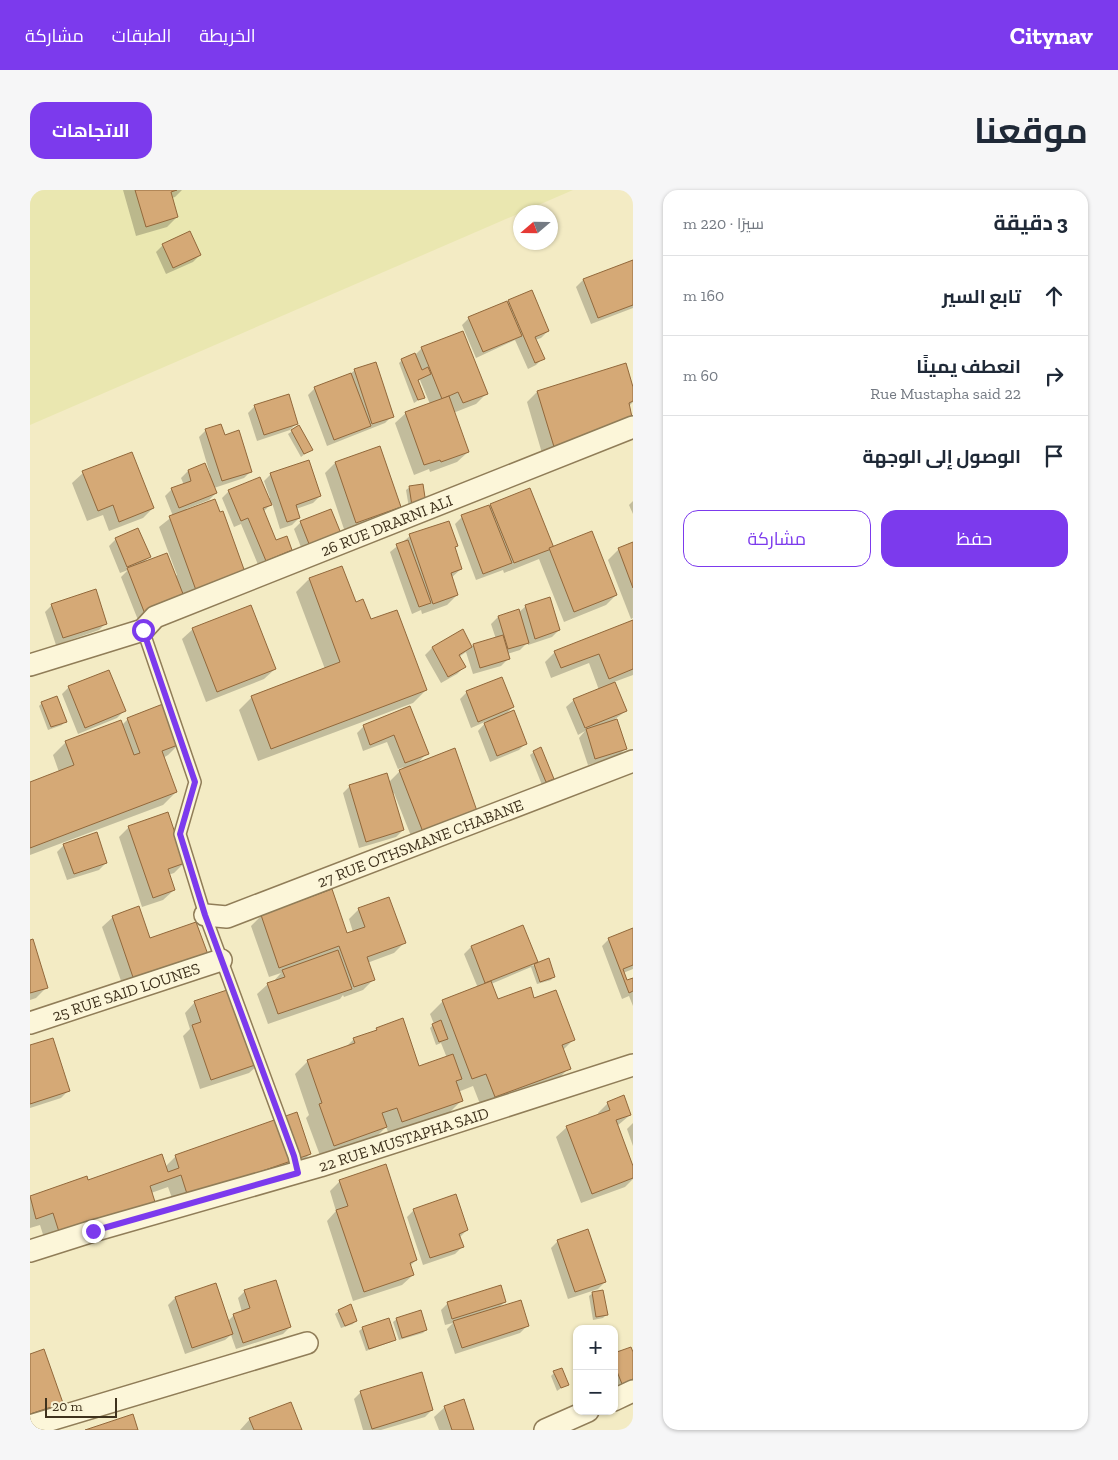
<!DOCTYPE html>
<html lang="ar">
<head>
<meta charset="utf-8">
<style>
	:root { --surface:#fff; --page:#f6f6f7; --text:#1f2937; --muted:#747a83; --line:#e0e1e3; --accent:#7c3aed }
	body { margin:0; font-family:"Zilla Slab",Cairo,serif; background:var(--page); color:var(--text); direction:rtl }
	.controls { position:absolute; right:15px; bottom:15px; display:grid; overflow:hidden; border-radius:10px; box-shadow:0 1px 4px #0004 }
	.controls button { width:45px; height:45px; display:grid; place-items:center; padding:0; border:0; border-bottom:1px solid var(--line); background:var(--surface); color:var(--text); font:25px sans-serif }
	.compass { position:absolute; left:483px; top:15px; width:45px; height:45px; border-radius:50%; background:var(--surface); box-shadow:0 1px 4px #0004; rotate:250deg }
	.scale { position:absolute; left:15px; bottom:12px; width:72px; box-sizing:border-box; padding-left:5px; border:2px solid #3f321d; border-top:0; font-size:14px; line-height:18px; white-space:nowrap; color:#3f321d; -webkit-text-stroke:4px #f9f3d5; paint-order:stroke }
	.stop { position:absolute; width:15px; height:15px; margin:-11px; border:4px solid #7c3aed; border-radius:50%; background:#fff }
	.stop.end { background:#7c3aed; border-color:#fff; box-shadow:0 1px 5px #0008 }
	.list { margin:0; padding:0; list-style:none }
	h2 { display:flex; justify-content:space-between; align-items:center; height:65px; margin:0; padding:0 20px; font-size:21px }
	h2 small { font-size:16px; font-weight:400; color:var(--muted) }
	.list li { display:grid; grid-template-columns:32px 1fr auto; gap:15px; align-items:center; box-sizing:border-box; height:80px; padding:0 20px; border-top:1px solid var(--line) }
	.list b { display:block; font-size:19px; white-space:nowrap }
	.list p { margin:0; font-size:16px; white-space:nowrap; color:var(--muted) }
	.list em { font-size:16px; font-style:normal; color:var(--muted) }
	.actions { display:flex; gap:10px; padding:15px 20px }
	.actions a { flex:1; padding:11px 0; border:1px solid var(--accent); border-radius:15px; text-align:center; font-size:18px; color:var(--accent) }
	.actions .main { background:var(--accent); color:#fff }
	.icon { flex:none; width:28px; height:28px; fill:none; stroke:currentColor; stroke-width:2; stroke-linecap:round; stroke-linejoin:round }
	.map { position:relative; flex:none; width:603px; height:1240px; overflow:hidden; direction:ltr; border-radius:15px }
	header { display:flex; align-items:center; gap:30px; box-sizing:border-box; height:70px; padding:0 25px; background:var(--accent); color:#fff }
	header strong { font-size:24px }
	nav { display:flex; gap:28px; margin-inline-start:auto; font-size:18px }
	.intro { display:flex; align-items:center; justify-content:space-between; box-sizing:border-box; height:120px; padding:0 30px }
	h1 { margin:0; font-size:35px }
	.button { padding:12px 22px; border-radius:15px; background:var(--accent); color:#fff; font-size:18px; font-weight:700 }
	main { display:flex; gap:30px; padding:0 30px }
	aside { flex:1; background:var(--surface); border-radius:15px; box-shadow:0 1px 4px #0004 }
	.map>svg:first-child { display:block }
	.farmland { fill:#eae7b0 }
	.shadow { fill:#0003 }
	.building { fill:#d5a976; stroke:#92683b }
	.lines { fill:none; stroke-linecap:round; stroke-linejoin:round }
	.service-casing { stroke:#907d58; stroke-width:14 }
	.minor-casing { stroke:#907d58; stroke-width:24 }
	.service { stroke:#fcf6d9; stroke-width:11 }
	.minor { stroke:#fcf6d9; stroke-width:21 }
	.route { stroke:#7c3aed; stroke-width:6 }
	.labels { text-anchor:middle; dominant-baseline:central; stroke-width:4.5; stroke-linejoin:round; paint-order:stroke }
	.street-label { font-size:16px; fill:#3f321d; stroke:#f9f3d5 }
</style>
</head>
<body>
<header>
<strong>Citynav</strong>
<nav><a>الخريطة</a><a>الطبقات</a><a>مشاركة</a></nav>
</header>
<div class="intro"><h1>موقعنا</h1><a class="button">الاتجاهات</a></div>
<main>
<aside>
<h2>3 دقيقة<small>سيرًا · 220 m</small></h2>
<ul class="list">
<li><svg class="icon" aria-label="ahead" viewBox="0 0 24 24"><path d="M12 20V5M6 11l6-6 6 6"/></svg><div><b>تابع السير</b></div><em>160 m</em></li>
<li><svg class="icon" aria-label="right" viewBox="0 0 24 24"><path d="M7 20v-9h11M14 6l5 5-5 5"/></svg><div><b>انعطف يمينًا</b><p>22 Rue Mustapha said</p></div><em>60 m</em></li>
<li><svg class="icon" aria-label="arrive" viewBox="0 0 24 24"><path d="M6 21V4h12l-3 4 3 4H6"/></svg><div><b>الوصول إلى الوجهة</b></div></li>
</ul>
<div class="actions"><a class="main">حفظ</a><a>مشاركة</a></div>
</aside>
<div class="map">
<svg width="603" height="1240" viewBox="0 0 603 1240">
	<rect width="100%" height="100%" fill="#f3ebc4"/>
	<path class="farmland" d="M 0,0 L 543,0 L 0,235 Z"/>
	<g class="shadow">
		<path d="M 93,0 L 152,0 L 145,7 L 142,8 L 147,27 L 137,37 L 106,46 Z"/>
		<path d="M 133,55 L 170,65 L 163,72 L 136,84 L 126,62 Z"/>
		<path d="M 602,72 L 603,118 L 561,134 L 546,97 L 553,90 Z"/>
		<path d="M 479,112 L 518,141 L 511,148 L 505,150 L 513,168 L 506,175 L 498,179 L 485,150 L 446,168 L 432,135 L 439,128 Z"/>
		<path d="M 392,158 L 456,204 L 446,214 L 423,223 L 438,262 L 427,272 L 400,282 L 399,279 L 384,285 L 365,233 L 376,223 L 400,214 L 390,190 L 387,191 L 393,207 L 384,213 L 369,173 L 372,170 L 386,164 Z"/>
		<path d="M 595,174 L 603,201 L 603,212 L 599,216 L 514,270 L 497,212 L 507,202 Z"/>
		<path d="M 325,180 L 362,226 L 355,233 L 297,256 L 278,205 L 285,198 L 319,185 Z"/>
		<path d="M 225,216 L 267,233 L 260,240 L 227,251 L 218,223 Z"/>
		<path d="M 268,237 L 281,259 L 271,267 L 258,244 Z"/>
		<path d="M 176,240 L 194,246 L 221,281 L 214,288 L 184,298 L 186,303 L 179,310 L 156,319 L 214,384 L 108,430 L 91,387 L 98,380 L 90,383 L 79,356 L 86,349 L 119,367 L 112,374 L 145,386 L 147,385 L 129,337 L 143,326 L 135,306 L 142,299 L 154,295 L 151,288 L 158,281 L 175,274 L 178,284 L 180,284 L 169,247 Z"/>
		<path d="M 305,273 L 370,316 L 359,327 L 315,342 L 295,283 Z"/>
		<path d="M 53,283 L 123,318 L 113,328 L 79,341 L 73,325 L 57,331 L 42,293 Z"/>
		<path d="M 241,284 L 290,306 L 283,313 L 266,319 L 269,328 L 262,335 L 250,339 L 242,313 L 233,322 L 245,352 L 261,360 L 254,367 L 229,377 L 211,334 L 204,337 L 192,308 L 199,301 L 240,308 L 234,291 Z"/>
		<path d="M 380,297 L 391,317 L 379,318 L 376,300 Z"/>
		<path d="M 603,311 L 603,324 L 599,315 Z"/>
		<path d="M 461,315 L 523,358 L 586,405 L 576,415 L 534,432 L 509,369 L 474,383 L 473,380 L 446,390 L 425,334 L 432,327 Z"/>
		<path d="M 300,320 L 274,365 L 264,339 L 271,332 Z"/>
		<path d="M 380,346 L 426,356 L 424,358 L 431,379 L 421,388 L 427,405 L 417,415 L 392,424 L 391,420 L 382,424 L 360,362 Z"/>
		<path d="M 603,354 L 603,428 L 601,429 L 578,370 L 589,359 Z"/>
		<path d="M 312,377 L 326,413 L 396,500 L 383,513 L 228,571 L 209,520 L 222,507 L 295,479 L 266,402 L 279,389 Z"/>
		<path d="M 22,415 L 76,433 L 69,440 L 26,455 L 15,422 Z"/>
		<path d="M 496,416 L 529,440 L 522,447 L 498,455 L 498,452 L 490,460 L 477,464 L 478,469 L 471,476 L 443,484 L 436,462 L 429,467 L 434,477 L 427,484 L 411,493 L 395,465 L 402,458 L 441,457 L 443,455 L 466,449 L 461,434 L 468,427 L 488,423 Z"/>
		<path d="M 603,432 L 603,485 L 584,492 L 596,521 L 585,529 L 595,559 L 588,566 L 558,575 L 549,548 L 555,541 L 548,545 L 536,517 L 544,510 L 569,500 L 559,473 L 521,488 L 515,472 L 525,462 Z"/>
		<path d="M 163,439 L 245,479 L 234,489 L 176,512 L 152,449 Z"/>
		<path d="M 39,497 L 94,521 L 87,528 L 48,544 L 32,504 Z"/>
		<path d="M 437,502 L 483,517 L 474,526 L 496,553 L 489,560 L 460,572 L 448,541 L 457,531 L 441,538 L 430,509 Z"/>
		<path d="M 12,513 L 35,531 L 32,535 L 18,540 L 9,516 Z"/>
		<path d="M 380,518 L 397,563 L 386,575 L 445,620 L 383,651 L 364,603 L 362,604 L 373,640 L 366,647 L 329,658 L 313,603 L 320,596 L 359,592 L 374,577 L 368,579 L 357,552 L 333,561 L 327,543 L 334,536 Z"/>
		<path d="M 98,529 L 151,552 L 138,565 L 133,568 L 146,602 L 133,615 L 0,665 L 0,593 L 29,582 L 23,565 L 36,552 L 92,535 Z"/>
		<path d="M 504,562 L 523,588 L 512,595 L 500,565 Z"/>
		<path d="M 99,637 L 154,673 L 144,683 L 138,685 L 144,700 L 133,710 L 112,717 L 89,647 Z"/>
		<path d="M 34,655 L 76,673 L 69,680 L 37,690 L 27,662 Z"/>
		<path d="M 301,701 L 317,745 L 323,742 L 319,729 L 329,719 L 374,753 L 364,763 L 337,773 L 343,790 L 333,800 L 314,807 L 313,805 L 310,809 L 238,834 L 227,804 L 238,794 L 243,792 L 251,783 L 239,787 L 221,736 L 231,726 Z"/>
		<path d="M 83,727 L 120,749 L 96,805 L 72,737 Z"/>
		<path d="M 603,740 L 603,779 L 593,783 L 596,791 L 603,789 L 603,816 L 599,806 L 592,809 L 572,756 L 579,749 Z"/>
		<path d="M 0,751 L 16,798 L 6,808 L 0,810 Z"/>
		<path d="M 441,757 L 506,771 L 502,776 L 519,770 L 524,786 L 521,790 L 507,794 L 501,777 L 461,794 L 468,811 L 504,809 L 544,849 L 533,860 L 539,878 L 526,891 L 452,919 L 443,896 L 428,902 L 431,911 L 418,924 L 359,944 L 356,937 L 343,950 L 291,968 L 276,928 L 279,925 L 265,884 L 278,871 L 316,857 L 324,849 L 342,843 L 347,839 L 388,878 L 417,868 L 411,853 L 406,855 L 400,838 L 404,834 L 400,824 L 413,811 L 448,798 L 434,764 Z"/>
		<path d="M 165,812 L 230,873 L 219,883 L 170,899 L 153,846 L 160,839 L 155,823 Z"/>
		<path d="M 0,857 L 38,901 L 31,908 L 0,918 Z"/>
		<path d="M 578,913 L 600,925 L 587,936 L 603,979 L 603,989 L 595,997 L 551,1013 L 526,947 L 537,937 L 568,925 L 568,923 Z"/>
		<path d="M 603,933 L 603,956 L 597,939 Z"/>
		<path d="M 280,964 L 267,977 L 146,1019 L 138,997 L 121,1003 L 17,1057 L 10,1035 L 0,1038 L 0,1007 L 56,988 L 58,992 L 135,977 L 146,966 Z"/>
		<path d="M 310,991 L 386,1070 L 380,1076 L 383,1085 L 372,1095 L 323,1111 L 297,1031 L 306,1021 L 300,1001 Z"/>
		<path d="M 384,1020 L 437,1040 L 429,1048 L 432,1057 L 425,1064 L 393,1075 L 377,1027 Z"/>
		<path d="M 528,1051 L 575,1092 L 568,1099 L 538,1109 L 521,1058 Z"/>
		<path d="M 185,1095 L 198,1131 L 204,1125 L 212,1122 L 208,1108 L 215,1101 L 260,1137 L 253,1144 L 206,1159 L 201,1145 L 195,1150 L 155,1164 L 138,1115 L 145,1108 Z"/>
		<path d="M 563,1103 L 576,1125 L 573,1128 L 563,1130 L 559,1106 Z"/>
		<path d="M 475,1112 L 468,1118 L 497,1136 L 490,1143 L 425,1164 L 417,1139 L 423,1133 L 415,1135 L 411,1120 L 418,1113 Z"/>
		<path d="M 309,1121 L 326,1130 L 323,1134 L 311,1138 L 305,1124 Z"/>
		<path d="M 367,1129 L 396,1140 L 393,1143 L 369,1150 L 363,1132 Z"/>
		<path d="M 333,1138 L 365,1149 L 361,1152 L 336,1161 L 329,1141 Z"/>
		<path d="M 0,1165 L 31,1213 L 21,1223 L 0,1230 Z"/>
		<path d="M 584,1165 L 603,1165 L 603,1193 L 585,1200 Z"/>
		<path d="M 524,1183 L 537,1194 L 527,1201 L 521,1186 Z"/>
		<path d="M 331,1202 L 402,1220 L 395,1227 L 351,1240 L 333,1240 L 324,1209 Z"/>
		<path d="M 415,1217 L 443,1240 L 409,1240 L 404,1227 Z"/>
		<path d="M 220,1229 L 271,1240 L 210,1240 Z"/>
	</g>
	<g class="building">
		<path d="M 105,0 L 147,0 L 141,2 L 148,27 L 116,37 Z"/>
		<path d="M 160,41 L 171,65 L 143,78 L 132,54 Z"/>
		<path d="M 603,70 L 603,115 L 568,128 L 553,89 Z"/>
		<path d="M 502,100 L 519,141 L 505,147 L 515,169 L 505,173 L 478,110 Z"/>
		<path d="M 477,111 L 492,146 L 453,162 L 438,127 Z"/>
		<path d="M 433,141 L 458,204 L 433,213 L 428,202 L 412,209 L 391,157 Z"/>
		<path d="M 385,163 L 392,180 L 398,177 L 401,184 L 388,190 L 395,208 L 388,210 L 371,169 Z"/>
		<path d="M 346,172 L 364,227 L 342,234 L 324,179 Z"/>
		<path d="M 596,173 L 603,197 L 603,211 L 599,213 L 603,232 L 525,260 L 507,201 Z"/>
		<path d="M 321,183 L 341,236 L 304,250 L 284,197 Z"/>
		<path d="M 259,204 L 268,234 L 234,245 L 224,215 Z"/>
		<path d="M 419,206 L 439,262 L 411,272 L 410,270 L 394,275 L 375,222 Z"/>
		<path d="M 191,234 L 195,245 L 209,240 L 222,282 L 192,291 L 175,239 Z"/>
		<path d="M 269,235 L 283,260 L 274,264 L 261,240 Z"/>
		<path d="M 350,256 L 371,317 L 326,333 L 305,272 Z"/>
		<path d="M 102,262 L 124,318 L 89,332 L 83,315 L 68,321 L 52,281 Z"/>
		<path d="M 279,270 L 291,306 L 266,315 L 270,328 L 257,332 L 240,283 Z"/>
		<path d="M 175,273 L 187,303 L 149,318 L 141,298 L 161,291 L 158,280 Z"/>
		<path d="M 230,287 L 242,315 L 233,318 L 246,350 L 257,346 L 262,360 L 236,371 L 218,328 L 211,331 L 198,300 Z"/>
		<path d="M 393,294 L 396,314 L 382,316 L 379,296 Z"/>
		<path d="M 500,298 L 524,358 L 484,373 L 460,314 Z"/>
		<path d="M 185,309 L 190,322 L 193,321 L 216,385 L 167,403 L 139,326 Z"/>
		<path d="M 459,315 L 482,373 L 453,384 L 431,325 Z"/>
		<path d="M 301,319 L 312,346 L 281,359 L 270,331 Z"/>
		<path d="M 419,331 L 428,356 L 425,357 L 432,379 L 421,383 L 428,405 L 403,414 L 379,344 Z"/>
		<path d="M 108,338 L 121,367 L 97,377 L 85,348 Z"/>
		<path d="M 562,341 L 587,405 L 544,422 L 519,358 Z"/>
		<path d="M 378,350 L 401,413 L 389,417 L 366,354 Z"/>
		<path d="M 603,352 L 603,398 L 588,358 Z"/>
		<path d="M 137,363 L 155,409 L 115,424 L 97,378 Z"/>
		<path d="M 312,376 L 326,412 L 333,409 L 341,429 L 367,420 L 397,500 L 241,559 L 221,506 L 310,472 L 279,388 Z"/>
		<path d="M 66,399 L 77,434 L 33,448 L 21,414 Z"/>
		<path d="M 520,407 L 530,440 L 505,449 L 495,415 Z"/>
		<path d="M 221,415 L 246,479 L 187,502 L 162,438 Z"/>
		<path d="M 489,419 L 499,453 L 478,459 L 468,426 Z"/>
		<path d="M 603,430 L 603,479 L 579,489 L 569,464 L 531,478 L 524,461 Z"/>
		<path d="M 433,439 L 442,457 L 429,465 L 436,477 L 418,487 L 402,457 Z"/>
		<path d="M 473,445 L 480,469 L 450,478 L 443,454 Z"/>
		<path d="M 79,480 L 96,521 L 55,538 L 38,496 Z"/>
		<path d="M 472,487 L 484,517 L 448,532 L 436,501 Z"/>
		<path d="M 585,492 L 597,521 L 555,538 L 543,509 Z"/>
		<path d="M 27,506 L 37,532 L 21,537 L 11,512 Z"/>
		<path d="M 138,512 L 153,553 L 132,561 L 147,602 L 0,658 L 0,592 L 44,575 L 35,551 L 91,530 L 104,565 L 110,563 L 97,528 Z"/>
		<path d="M 380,516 L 399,564 L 375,573 L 364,545 L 340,555 L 333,535 Z"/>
		<path d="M 484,520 L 497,554 L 467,566 L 454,533 Z"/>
		<path d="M 587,529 L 597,559 L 565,569 L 556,539 Z"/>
		<path d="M 511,557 L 524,589 L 516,592 L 503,561 Z"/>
		<path d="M 425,558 L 447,621 L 393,642 L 369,580 Z"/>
		<path d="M 357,583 L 374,640 L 336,652 L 319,595 Z"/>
		<path d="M 138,622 L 155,673 L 138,679 L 145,700 L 123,708 L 98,636 Z"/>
		<path d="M 67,642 L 77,673 L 44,684 L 33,654 Z"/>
		<path d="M 302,699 L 317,743 L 335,737 L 328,718 L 359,707 L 376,753 L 337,767 L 345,790 L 324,797 L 309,756 L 249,778 L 231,725 Z"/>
		<path d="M 109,716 L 120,748 L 166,732 L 180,770 L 106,796 L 82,726 Z"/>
		<path d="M 493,735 L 508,772 L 455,793 L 441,756 Z"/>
		<path d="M 603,738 L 603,775 L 593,779 L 597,790 L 603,788 L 603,801 L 599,803 L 578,748 Z"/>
		<path d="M 3,749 L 18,798 L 0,803 L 0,750 Z"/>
		<path d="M 308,760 L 322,799 L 248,824 L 237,793 L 255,787 L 252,780 Z"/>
		<path d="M 519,768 L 525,787 L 510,792 L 504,774 Z"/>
		<path d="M 461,791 L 468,809 L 501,797 L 504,808 L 526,800 L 545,850 L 532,855 L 541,879 L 465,907 L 456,884 L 442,889 L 412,810 Z"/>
		<path d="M 206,797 L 231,873 L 181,890 L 162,835 L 171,832 L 164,811 Z"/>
		<path d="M 373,828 L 389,876 L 423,864 L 432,889 L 426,891 L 433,911 L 372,932 L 367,918 L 352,923 L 357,937 L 304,956 L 289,914 L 292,913 L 277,870 L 325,853 L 323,848 L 347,840 L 346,838 Z"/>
		<path d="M 411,830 L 418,849 L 409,852 L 402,834 Z"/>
		<path d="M 23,848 L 40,901 L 0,914 L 0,855 Z"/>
		<path d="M 594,905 L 601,925 L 586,930 L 603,976 L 603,988 L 562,1004 L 536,936 L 580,920 L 577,912 Z"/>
		<path d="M 267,922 L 281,964 L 158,1007 L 151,985 L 120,996 L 125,1012 L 30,1045 L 23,1023 L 6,1029 L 0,1006 L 57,986 L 58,990 L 132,964 L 138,982 L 149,978 L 145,965 Z"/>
		<path d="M 356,974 L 387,1070 L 380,1073 L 384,1085 L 334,1102 L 306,1020 L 318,1016 L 309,990 Z"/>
		<path d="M 426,1004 L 438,1040 L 429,1044 L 434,1057 L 400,1068 L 383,1019 Z"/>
		<path d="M 558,1039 L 576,1092 L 545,1102 L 527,1050 Z"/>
		<path d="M 246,1090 L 261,1137 L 213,1153 L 203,1124 L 220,1118 L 214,1100 Z"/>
		<path d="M 186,1093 L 203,1144 L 162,1158 L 145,1107 Z"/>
		<path d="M 471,1095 L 476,1112 L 422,1129 L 417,1112 Z"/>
		<path d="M 573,1100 L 578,1125 L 566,1127 L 562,1102 Z"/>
		<path d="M 491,1110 L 499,1136 L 432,1158 L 423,1131 Z"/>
		<path d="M 321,1114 L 327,1131 L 315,1136 L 308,1120 Z"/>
		<path d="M 391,1120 L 397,1140 L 372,1148 L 366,1128 Z"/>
		<path d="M 359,1128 L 366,1150 L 339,1159 L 332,1137 Z"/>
		<path d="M 601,1157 L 603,1162 L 603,1189 L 592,1194 L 584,1174 L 584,1163 Z"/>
		<path d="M 14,1159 L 33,1213 L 0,1224 L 0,1164 Z"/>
		<path d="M 532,1178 L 539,1195 L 531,1198 L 523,1181 Z"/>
		<path d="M 392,1182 L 403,1220 L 342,1239 L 330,1201 Z"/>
		<path d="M 434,1209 L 444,1240 L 422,1240 L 414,1216 Z"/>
		<path d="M 261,1212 L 272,1240 L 224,1240 L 219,1228 Z"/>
		<path d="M 103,1224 L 108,1240 L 55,1240 Z"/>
	</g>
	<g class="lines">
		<g class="service-casing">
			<path id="service" d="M 113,440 L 165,592 L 150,644 L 175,725 L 264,966 L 268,983"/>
		</g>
		<g class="minor-casing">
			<g id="minor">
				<path id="s1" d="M 0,475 L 113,440 L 125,427 L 603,237"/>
				<path id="s2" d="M 175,725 L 197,727 L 603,571"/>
				<path id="s3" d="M 0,833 L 191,770"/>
				<path id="s4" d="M 0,1061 L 63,1041 L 290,976 L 603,875"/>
				<path d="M 584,1210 L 603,1201"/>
				<path d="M 0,1236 L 277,1153"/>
				<path d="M 515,1240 L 558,1221"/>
			</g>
		</g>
		<use href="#service" class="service"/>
		<use href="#minor" class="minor"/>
	</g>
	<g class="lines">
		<path class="route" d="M 63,1041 L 268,983 L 264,966 L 175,725 L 150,644 L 165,592 L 113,440"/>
	</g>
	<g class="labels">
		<g class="street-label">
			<text stroke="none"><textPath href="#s1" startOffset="385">26 RUE DRARNI ALI</textPath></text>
			<text stroke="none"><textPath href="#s2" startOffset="229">27 RUE OTHSMANE CHABANE</textPath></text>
			<text stroke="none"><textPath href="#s3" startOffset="101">25 RUE SAID LOUNES</textPath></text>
			<text stroke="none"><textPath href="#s4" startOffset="390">22 RUE MUSTAPHA SAID</textPath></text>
		</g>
	</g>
</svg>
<div class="controls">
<button>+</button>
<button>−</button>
</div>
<svg class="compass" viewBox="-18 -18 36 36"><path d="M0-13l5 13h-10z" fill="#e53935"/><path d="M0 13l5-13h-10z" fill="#747a83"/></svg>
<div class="scale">20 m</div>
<div class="stop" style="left:113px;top:440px"></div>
<div class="stop end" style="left:63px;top:1041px"></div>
</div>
</main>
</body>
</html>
